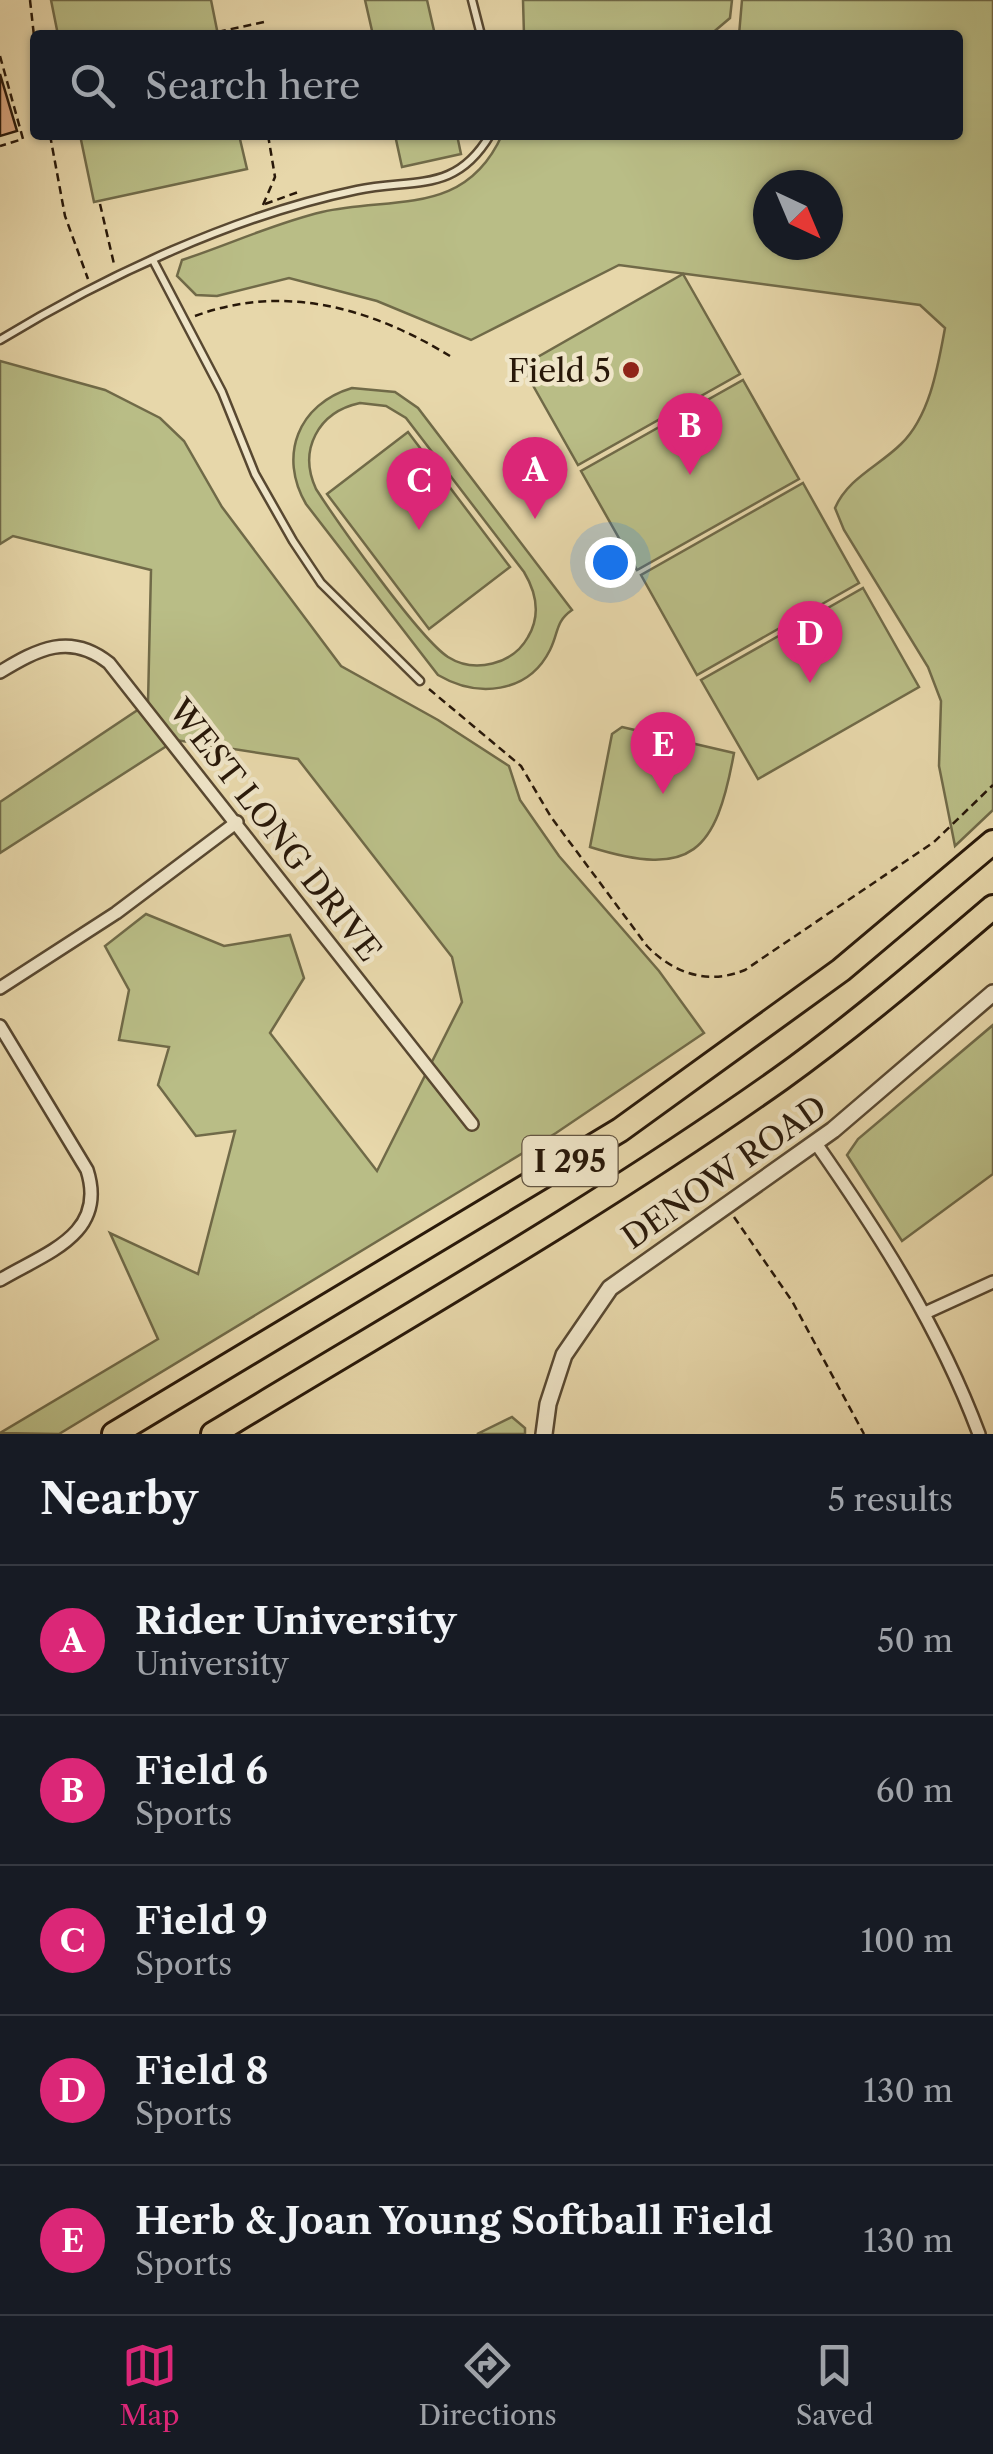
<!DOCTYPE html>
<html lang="en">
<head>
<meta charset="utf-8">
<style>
	:root { --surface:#171b24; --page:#242831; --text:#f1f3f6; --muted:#9ea1a6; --line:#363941; --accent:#db2777 }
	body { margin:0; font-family:"Libre Caslon Text",serif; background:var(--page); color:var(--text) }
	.compass { position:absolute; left:753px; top:170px; width:90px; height:90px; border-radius:50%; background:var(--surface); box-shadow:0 2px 8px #0004; rotate:136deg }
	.you { position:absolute; left:610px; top:562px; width:35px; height:35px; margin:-25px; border:8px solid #fff; border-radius:50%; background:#1a73e8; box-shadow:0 0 0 15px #1a73e833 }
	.badge { display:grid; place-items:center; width:65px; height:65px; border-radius:50%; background:var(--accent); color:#fff; font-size:32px; font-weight:700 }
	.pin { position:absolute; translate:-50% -82px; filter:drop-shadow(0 2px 5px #0008) }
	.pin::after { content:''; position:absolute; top:52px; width:35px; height:30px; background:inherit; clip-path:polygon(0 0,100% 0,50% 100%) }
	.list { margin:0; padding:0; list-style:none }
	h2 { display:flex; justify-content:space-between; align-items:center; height:130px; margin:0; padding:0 40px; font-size:42px }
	h2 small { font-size:32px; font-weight:400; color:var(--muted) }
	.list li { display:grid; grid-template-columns:65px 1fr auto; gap:30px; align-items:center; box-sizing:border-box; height:150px; padding:0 40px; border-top:2px solid var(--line) }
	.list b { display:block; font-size:38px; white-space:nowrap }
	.list p { margin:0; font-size:32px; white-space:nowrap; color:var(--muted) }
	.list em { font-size:32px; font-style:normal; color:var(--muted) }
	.icon { flex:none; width:55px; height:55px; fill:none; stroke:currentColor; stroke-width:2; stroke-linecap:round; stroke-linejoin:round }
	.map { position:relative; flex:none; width:993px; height:1434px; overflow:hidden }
	.search { position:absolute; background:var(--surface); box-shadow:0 2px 8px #0004; left:30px; right:30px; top:30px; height:110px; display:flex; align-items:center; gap:25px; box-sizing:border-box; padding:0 35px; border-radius:10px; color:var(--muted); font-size:38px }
	.sheet { height:880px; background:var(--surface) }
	nav { display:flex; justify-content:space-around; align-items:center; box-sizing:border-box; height:140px; border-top:2px solid var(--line); background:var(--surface); font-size:28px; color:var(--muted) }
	nav a { display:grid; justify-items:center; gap:5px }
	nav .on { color:var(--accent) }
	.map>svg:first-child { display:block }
	.green { fill:#b9bd86; stroke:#706a48; stroke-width:2.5; fill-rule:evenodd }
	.building { fill:#daa780; stroke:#281809; stroke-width:2.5 }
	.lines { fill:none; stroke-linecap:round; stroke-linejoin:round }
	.service-casing { stroke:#584831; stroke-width:11 }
	.minor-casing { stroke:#584831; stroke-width:16 }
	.tertiary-casing { stroke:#584831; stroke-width:20 }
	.motorway-casing { stroke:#281809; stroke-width:28 }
	.path { stroke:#281809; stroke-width:2.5; stroke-dasharray:8 5; stroke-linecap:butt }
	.service { stroke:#efe5c8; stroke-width:6 }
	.minor { stroke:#efe5c8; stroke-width:11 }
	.tertiary { stroke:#efe5c8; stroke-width:15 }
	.motorway { stroke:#e7d7aa; stroke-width:22 }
	.poi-dot { fill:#8f2418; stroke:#efe5c8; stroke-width:4 }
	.labels { text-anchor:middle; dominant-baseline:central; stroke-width:9; stroke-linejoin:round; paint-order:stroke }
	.shield { fill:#efe5c8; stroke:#645642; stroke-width:2.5 }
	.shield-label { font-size:30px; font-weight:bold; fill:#281809 }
	.poi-label { font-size:32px; fill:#281809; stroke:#efe5c8; text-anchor:end }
	.street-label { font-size:32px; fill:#281809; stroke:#efe5c8 }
</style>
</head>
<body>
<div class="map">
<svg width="993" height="1434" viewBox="0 0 993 1434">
	<rect width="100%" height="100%" fill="#e7d7aa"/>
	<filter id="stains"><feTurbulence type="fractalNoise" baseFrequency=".002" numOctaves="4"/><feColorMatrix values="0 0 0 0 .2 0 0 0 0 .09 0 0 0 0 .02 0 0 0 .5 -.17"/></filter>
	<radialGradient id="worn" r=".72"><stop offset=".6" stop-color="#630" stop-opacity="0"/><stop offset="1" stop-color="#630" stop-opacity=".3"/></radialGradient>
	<g class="green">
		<path d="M 51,0 L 211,0 L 218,35 L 58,35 Z"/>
		<path d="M 365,0 L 427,0 L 435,35 L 373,35 Z"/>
		<path d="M 523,0 L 732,0 L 730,18 L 710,35 L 524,35 Z"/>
		<path d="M 742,0 L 993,0 L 993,810 L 955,846 L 939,766 L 941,701 L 928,667 L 844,530 L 835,508 C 848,478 879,466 901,444 C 930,416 938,366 945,328 L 920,305 L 619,265 L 471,340 L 377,301 L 289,278 L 217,296 L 196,295 L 177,276 L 182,260 C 228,245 275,223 322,212 C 394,196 465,217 502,135 L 958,135 L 958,35 L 739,35 ZM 768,185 L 828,185 L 828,245 L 768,245 Z"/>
		<path d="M 80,135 L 239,135 L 247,169 L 94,202 Z"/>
		<path d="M 395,135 L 457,135 L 461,154 L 402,167 Z"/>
		<path d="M 683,274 L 740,374 L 578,465 L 522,366 Z"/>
		<path d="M 0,361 L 105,390 L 160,418 L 184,441 L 222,507 L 341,666 L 438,720 L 509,766 L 520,800 L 559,856 L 659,971 L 704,1033 L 556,1133 L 59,1434 L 0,1433 L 158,1339 L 110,1233 L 198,1274 L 235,1131 L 196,1136 L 158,1085 L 169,1047 L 119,1040 L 129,990 L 105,946 L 146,914 L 224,946 L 290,935 L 304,978 L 270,1033 L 377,1171 L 462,1002 L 452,957 L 298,759 L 176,740 L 0,853 L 0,802 L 148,703 L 151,570 L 13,536 L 0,544 Z"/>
		<path d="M 743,380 L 799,479 L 637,570 L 581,471 Z"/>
		<path d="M 352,388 L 395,392 L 418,408 L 572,610 C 555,622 559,632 550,650 C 528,694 477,698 438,675 L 306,504 C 278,456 298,404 352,388 ZM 360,403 L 386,406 L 406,418 L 524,572 C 536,592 541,615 528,637 C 513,664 475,674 448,657 C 419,638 338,523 316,489 C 298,450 318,412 360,403 Z"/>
		<path d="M 408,432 L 510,567 L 429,629 L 327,494 Z"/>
		<path d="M 803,483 L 859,583 L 697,675 L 641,575 Z"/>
		<path d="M 863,588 L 919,687 L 758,779 L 701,680 Z"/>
		<path d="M 622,727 L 734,753 C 716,852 692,879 590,847 L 612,734 Z"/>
		<path d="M 993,1025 L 993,1174 L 902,1241 L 847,1155 L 858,1139 Z"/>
		<path d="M 512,1417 L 525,1428 L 525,1434 L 477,1434 Z"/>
	</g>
	<path class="building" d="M 0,74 L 17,131 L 0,136 Z"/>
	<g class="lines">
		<g class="service-casing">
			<g id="service">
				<path d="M 472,0 L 481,35"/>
				<path d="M 154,262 L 222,392 L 255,474 L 293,541 L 321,583 L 420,681"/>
				<path d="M 0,340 C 105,276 236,215 357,190 C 414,178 455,194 490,135"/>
			</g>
		</g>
		<g class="minor-casing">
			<g id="minor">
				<path d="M 0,672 C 38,649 70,632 109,663 L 472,1124"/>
				<path d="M 0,988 L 116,913 L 237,822"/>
				<path d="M 0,1026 L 87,1170 C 108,1235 45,1253 0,1280"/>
				<path d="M 815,1142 C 880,1235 939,1327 979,1434"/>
				<path d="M 925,1313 L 993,1282"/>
			</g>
		</g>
		<g class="tertiary-casing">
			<path id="tertiary" d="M 544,1434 L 548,1404 L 564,1355 L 610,1288 L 833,1130 L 993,993"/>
		</g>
		<g class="motorway-casing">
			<g id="motorway">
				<path d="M 114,1434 L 620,1130 L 841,970 L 993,842"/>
				<path d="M 213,1434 C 404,1318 598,1208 780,1079 C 854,1026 924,966 993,907"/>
			</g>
		</g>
		<g class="path">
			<path d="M 30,0 L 35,45"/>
			<path d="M 223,35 L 222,31 L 264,22"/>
			<path d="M 0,56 L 23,139 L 0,146"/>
			<path d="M 50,135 L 65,216 L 88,279"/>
			<path d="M 100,204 L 114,264"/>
			<path d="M 265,204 L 301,191"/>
			<path d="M 263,205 L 275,177 L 268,135"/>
			<path d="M 195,316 C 284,283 371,308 450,356"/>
			<path d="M 429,689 L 521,766 L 551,817 L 647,946 C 674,974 709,985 745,970 L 934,842 L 993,785"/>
			<path d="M 734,1217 L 792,1301 L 864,1434"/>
		</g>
		<use href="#service" class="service"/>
		<use href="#minor" class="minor"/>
		<use href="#tertiary" class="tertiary"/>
		<use href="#motorway" class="motorway"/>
	</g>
	<circle class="poi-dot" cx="631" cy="370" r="10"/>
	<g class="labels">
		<rect class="shield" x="522.5" y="1136" width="95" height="50" rx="8"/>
		<g class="shield-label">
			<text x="570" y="1161">I 295</text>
		</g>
		<g class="poi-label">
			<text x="611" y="370">Field 5</text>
		</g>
		<g class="street-label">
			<text transform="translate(275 830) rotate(52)">WEST LONG DRIVE</text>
			<text transform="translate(724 1172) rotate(-35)">DENOW ROAD</text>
		</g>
	</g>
	<rect width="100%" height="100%" filter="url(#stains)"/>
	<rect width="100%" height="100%" fill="url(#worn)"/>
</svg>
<svg class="compass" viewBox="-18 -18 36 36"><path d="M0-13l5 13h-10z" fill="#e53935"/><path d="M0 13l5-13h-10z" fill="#9ea1a6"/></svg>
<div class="you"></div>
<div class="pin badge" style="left:535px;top:519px">A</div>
<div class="pin badge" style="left:690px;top:475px">B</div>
<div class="pin badge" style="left:419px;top:530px">C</div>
<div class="pin badge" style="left:810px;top:683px">D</div>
<div class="pin badge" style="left:663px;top:794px">E</div>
<div class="search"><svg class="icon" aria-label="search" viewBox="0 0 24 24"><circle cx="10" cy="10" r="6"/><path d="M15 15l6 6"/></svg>Search here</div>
</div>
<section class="sheet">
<h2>Nearby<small>5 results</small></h2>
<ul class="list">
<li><span class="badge">A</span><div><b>Rider University</b><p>University</p></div><em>50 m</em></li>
<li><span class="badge">B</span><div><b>Field 6</b><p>Sports</p></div><em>60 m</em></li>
<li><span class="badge">C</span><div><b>Field 9</b><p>Sports</p></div><em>100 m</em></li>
<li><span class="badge">D</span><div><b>Field 8</b><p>Sports</p></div><em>130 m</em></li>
<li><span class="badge">E</span><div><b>Herb &amp; Joan Young Softball Field</b><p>Sports</p></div><em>130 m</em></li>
</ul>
</section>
<nav>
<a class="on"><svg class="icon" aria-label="map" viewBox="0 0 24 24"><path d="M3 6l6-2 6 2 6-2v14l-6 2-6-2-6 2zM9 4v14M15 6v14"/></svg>Map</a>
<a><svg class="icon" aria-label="directions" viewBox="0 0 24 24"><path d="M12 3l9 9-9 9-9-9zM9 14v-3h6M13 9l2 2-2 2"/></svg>Directions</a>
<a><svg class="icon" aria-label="saved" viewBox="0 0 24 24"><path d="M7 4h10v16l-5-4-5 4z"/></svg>Saved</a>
</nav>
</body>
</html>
